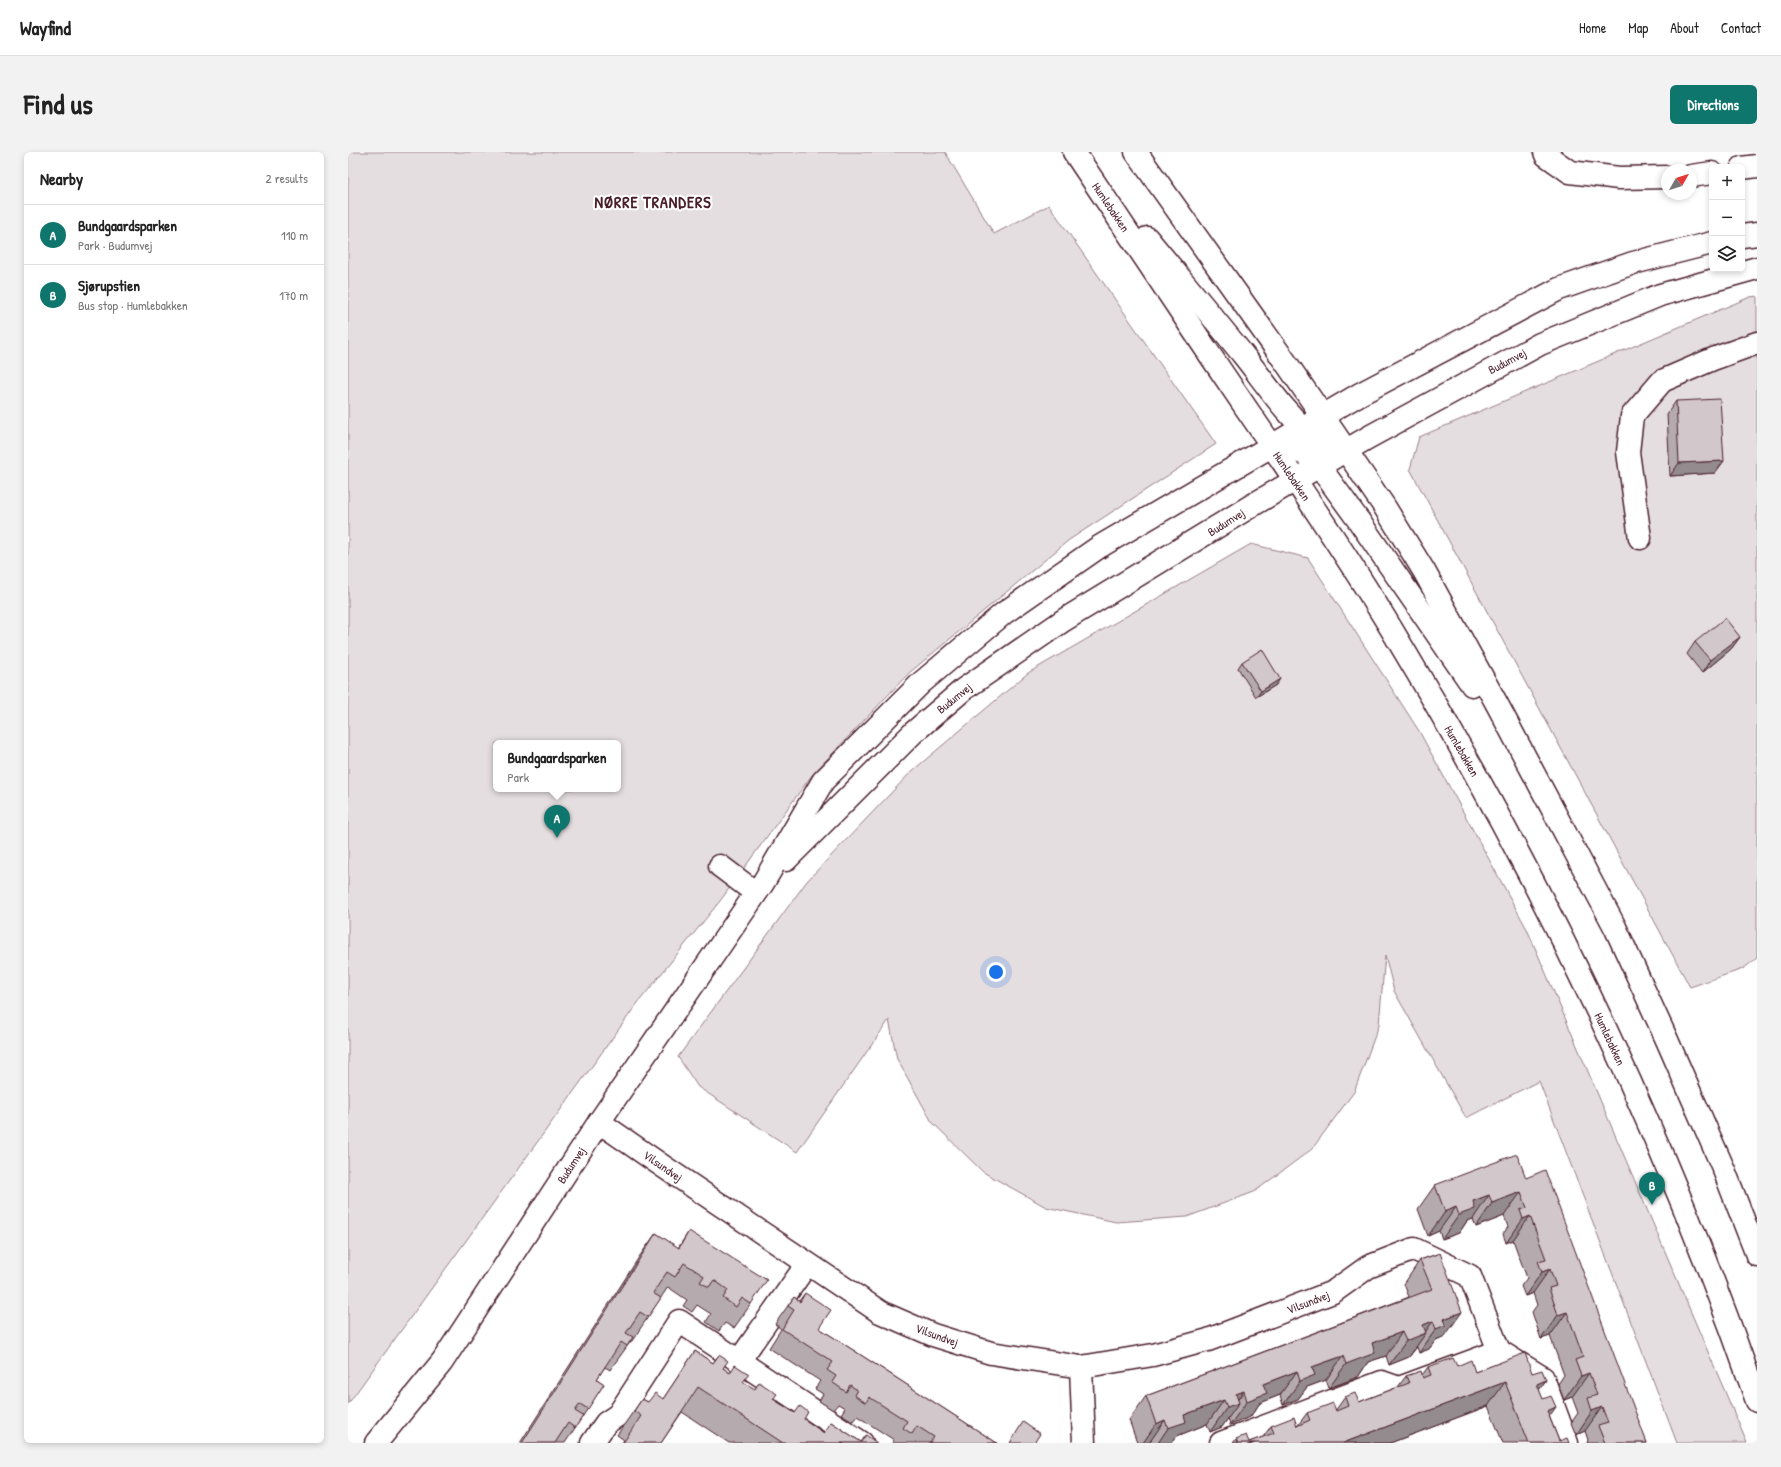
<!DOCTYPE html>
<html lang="en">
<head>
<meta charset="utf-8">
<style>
	:root { --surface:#fff; --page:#f2f2f2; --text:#222; --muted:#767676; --line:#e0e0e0; --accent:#0f766e }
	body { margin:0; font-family:"Patrick Hand",sans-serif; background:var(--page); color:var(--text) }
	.controls { position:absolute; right:12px; top:12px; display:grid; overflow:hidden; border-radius:6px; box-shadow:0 2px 6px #0003 }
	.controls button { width:36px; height:36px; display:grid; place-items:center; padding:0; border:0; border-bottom:1px solid var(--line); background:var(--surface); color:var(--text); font:20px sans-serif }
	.compass { position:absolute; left:1313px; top:12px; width:36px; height:36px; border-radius:50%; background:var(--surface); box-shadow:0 2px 6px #0003; rotate:51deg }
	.you { position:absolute; left:648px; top:820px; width:14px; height:14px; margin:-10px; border:3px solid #fff; border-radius:50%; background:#1a73e8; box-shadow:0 0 0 6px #1a73e833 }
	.badge { display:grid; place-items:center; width:26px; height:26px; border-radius:50%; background:var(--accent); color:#fff; font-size:13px; font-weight:700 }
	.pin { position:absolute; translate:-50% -33px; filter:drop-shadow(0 1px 2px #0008) }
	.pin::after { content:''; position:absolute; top:21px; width:14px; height:12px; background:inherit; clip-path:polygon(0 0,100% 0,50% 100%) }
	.popup { position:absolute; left:145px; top:588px; width:128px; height:52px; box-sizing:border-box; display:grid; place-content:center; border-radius:6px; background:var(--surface); filter:drop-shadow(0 1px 3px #0005); font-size:13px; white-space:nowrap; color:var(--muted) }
	.popup b { font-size:15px; color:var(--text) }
	.popup::after { content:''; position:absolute; left:50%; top:100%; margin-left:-8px; border:8px solid transparent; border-top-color:var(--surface) }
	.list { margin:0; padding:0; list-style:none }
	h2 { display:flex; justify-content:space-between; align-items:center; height:52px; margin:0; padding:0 16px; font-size:17px }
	h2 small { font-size:13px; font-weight:400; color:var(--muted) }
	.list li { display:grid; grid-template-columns:26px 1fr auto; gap:12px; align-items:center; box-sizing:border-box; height:60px; padding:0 16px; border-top:1px solid var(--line) }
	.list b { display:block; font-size:15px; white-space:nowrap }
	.list p { margin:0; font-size:13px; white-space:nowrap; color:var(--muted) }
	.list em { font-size:13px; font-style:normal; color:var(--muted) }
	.icon { flex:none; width:22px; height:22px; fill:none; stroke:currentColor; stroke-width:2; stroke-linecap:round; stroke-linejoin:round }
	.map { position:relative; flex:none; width:1409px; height:1291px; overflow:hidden; border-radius:6px }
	header { display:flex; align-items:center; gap:24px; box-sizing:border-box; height:56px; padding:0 20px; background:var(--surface); border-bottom:1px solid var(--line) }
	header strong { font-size:19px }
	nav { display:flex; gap:22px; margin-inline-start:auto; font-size:14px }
	.intro { display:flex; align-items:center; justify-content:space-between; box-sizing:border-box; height:96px; padding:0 24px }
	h1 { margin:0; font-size:28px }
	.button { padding:10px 18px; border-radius:6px; background:var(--accent); color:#fff; font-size:14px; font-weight:700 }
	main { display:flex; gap:24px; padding:0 24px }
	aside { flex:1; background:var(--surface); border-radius:6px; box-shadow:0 2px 6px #0003 }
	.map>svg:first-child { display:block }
	.green { fill:#e5dee0; stroke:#987e86; fill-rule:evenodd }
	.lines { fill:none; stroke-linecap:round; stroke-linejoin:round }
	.minor-casing { stroke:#4a1f2b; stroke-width:25 }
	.minor { stroke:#fff; stroke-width:22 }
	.wall { fill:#b5abaf; stroke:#4a1f2b }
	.shaded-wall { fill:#938b8e; stroke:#4a1f2b }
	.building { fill:#d2c7cb; stroke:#4a1f2b }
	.labels { text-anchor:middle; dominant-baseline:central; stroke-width:4; stroke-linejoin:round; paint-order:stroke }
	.street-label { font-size:12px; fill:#4a1f2b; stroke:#fff }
	.district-label { font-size:16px; font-weight:bold; letter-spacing:1px; fill:#4a1f2b; stroke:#fff }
</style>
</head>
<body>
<header>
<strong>Wayfind</strong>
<nav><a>Home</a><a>Map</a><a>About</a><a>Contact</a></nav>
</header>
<div class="intro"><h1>Find us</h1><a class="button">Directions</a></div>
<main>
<aside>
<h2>Nearby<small>2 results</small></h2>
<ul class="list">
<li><span class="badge">A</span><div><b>Bundgaardsparken</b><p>Park · Budumvej</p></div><em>110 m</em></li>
<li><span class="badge">B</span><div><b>Sjørupstien</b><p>Bus stop · Humlebakken</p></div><em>170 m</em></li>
</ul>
</aside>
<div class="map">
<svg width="1409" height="1291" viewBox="0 0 1409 1291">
	<rect width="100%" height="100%" fill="#fff"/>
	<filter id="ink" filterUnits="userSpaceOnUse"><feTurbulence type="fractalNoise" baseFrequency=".025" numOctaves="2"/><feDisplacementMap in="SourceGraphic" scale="8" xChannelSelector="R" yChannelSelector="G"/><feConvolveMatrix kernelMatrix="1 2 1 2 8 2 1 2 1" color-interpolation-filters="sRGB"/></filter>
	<g filter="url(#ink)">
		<g class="green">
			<path d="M 0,0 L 597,0 L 646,82 L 701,53 L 868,292 L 721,388 L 561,521 L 464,623 L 372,749 L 289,852 L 0,1252 ZM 148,591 L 270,591 L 270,637 L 148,637 Z"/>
			<path d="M 1409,144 L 1409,806 L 1395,817 L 1342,835 L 1062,317 L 1071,285 L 1402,145 Z"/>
			<path d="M 903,392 L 960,406 L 1071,579 L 1179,777 L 1399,1291 L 1329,1291 L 1191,929 L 1118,966 L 1046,839 L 1037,803 L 1031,873 L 1006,940 L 964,997 L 906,1040 L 839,1065 L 768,1070 L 698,1055 L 635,1020 L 584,970 L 549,907 L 541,868 L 449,1000 L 350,935 L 330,905 L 459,729 L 563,620 L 680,521 Z"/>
		</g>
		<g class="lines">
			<g class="minor-casing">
				<g id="minor">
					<path d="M 726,0 C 783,85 840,171 898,256 C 948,329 998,402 1044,478 C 1191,721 1316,980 1409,1249"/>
					<path d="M 788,0 L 941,215 L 1036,354 L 1076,419 L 1150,554 L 1267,775 L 1319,888 L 1376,1018 L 1409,1103"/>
					<path d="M 1197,0 L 1198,3 L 1222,20 L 1271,26 L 1319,25"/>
					<path d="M 1394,16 L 1409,14"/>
					<path d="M 1343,24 L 1364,21"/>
					<path d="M 1394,84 L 1409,82"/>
					<path d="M 799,86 C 831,125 864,164 896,204 C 917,230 940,266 967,286 C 976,293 987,296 998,298"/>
					<path d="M 923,294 L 939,295 L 957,302 L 971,314 L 1011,369 L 1124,533"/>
					<path d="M 1292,386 L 1280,300 L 1284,264 L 1314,229 L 1365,207 L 1409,191"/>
					<path d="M 438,708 L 566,580 L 616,537 L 716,468 L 903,354 L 1021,285 L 1192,192 L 1312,143 L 1409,116"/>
					<path d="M 372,714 L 408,741"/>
					<path d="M 251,970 L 316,1015 L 532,1160 L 585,1183 L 643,1201 L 733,1215 L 805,1203 L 860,1188 L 985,1140 L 1020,1115 L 1066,1097 L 1122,1124 L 1151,1199"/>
					<path d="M 391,1209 L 514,1291"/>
					<path d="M 733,1215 L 736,1291"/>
					<path d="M 28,1291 L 94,1210 L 251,970 L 415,731 L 475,629 L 573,531 L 656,461 L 751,395 L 1012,242 L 1211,137 L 1285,111 L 1364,91"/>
					<path d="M 244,1291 L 258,1271 L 270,1263 L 331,1169 L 391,1209 L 459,1112"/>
					<path d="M 873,1291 L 1034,1230 L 1051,1236 L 1151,1199 L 1195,1226 L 1219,1291"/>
				</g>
			</g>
			<use href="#minor" class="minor"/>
		</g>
		<g class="wall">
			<path d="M 1328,249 L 1367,321 L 1322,324 L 1319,262 Z"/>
			<path d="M 1392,485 L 1383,497 L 1354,521 L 1339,502 L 1347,490 Z"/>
			<path d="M 894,510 L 928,533 L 908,545 L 890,516 Z"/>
			<path d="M 1178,1026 L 1299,1291 L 1239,1291 L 1240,1288 L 1237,1279 L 1228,1283 L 1223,1271 L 1230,1261 L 1224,1245 L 1216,1248 L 1210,1232 L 1216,1223 L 1202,1184 L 1193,1187 L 1184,1160 L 1189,1153 L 1185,1141 L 1177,1144 L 1173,1134 L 1179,1126 L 1165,1088 L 1158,1091 L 1155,1082 L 1160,1075 L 1156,1064 L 1128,1075 L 1125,1067 L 1119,1069 L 1111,1081 L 1094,1087 L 1091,1079 L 1080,1084 L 1070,1057 L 1087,1033 Z"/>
			<path d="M 341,1079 L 403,1152 L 386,1176 L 377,1171 L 371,1179 L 358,1170 L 363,1162 L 349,1153 L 344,1160 L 335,1154 L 339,1148 L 320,1135 L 284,1189 L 283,1189 L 262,1218 L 257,1215 L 249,1227 L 256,1232 L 227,1276 L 217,1291 L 172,1291 L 291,1105 L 308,1081 L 330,1096 Z"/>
			<path d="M 1092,1101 L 1097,1184 L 1088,1188 L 1081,1197 L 1071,1201 L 1069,1195 L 1061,1205 L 1041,1213 L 1038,1204 L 1020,1210 L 1010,1225 L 981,1236 L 978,1228 L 959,1235 L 950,1247 L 935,1253 L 932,1243 L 912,1251 L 902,1265 L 882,1273 L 880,1266 L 874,1275 L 862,1280 L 859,1272 L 829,1284 L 823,1291 L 789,1291 L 781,1268 L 798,1244 L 1061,1145 L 1056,1132 L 1072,1108 Z"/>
			<path d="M 457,1141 L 471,1176 L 649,1291 L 544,1291 L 546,1288 L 509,1264 L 505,1269 L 493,1262 L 497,1256 L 490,1252 L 485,1258 L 471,1249 L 475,1242 L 467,1237 L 472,1229 L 421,1196 L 433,1177 L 427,1172 L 446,1145 L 451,1149 Z"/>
			<path d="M 347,1199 L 365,1211 L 371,1203 L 375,1216 L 406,1237 L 425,1247 L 476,1281 L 483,1270 L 513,1290 L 529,1291 L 381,1291 L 334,1260 L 313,1291 L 274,1291 L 276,1288 L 269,1283 L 294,1247 L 300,1250 L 315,1247 Z"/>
			<path d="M 1109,1214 L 1127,1220 L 1184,1221 L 1198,1228 L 1191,1238 L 1211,1289 L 1221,1291 L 1155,1291 L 1140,1254 L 1042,1291 L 885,1291 L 888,1287 L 901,1290 L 915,1285 L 923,1274 L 949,1274 L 950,1273 L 959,1261 L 987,1259 L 997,1245 L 1011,1250 L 1050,1235 L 1058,1224 L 1074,1223 L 1080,1215 Z"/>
		</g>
		<g class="shaded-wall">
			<path d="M 1376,309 L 1367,321 L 1322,324 L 1331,311 Z"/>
			<path d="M 1392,485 L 1383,497 L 1354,521 L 1362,508 Z"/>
			<path d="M 932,527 L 928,533 L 908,545 L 913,539 Z"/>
			<path d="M 1173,1040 L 1156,1064 L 1128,1075 L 1144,1051 Z"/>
			<path d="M 1141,1043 L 1125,1067 L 1119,1069 L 1111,1081 L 1094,1087 L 1111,1063 L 1125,1049 Z"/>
			<path d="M 1108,1055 L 1091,1079 L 1080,1084 L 1097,1060 Z"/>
			<path d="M 1182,1064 L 1165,1088 L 1158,1091 L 1175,1067 Z"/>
			<path d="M 1202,1117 L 1185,1141 L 1177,1144 L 1194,1120 Z"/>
			<path d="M 1114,1160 L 1097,1184 L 1088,1188 L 1081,1197 L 1071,1201 L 1088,1177 L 1096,1167 Z"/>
			<path d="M 1219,1160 L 1202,1184 L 1193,1187 L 1210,1163 Z"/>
			<path d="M 1085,1169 L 1076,1182 L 1078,1181 L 1061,1205 L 1041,1213 L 1058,1189 L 1075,1173 Z"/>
			<path d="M 1054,1180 L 1038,1204 L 1020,1210 L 1010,1225 L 981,1236 L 998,1212 L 1024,1191 Z"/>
			<path d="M 995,1204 L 978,1228 L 959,1235 L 950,1247 L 935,1253 L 952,1229 L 964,1215 Z"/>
			<path d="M 949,1219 L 932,1243 L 912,1251 L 902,1265 L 882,1273 L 899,1249 L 915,1232 Z"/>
			<path d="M 1241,1221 L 1224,1245 L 1216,1248 L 1233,1224 Z"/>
			<path d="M 1198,1228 L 1181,1252 L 1189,1232 Z"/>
			<path d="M 1157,1230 L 1140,1254 L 1042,1291 L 995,1291 Z"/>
			<path d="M 896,1239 L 886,1253 L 891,1251 L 874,1275 L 862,1280 L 888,1242 Z"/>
			<path d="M 876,1248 L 859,1272 L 829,1284 L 823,1291 L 810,1291 L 820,1276 L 836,1263 Z"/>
			<path d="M 1208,1255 L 1191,1279 L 1199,1259 Z"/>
			<path d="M 1254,1255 L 1237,1279 L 1228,1283 L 1244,1259 Z"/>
			<path d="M 817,1268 L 801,1291 L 795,1291 L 808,1272 Z"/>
		</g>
		<g class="building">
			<path d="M 1372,247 L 1376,309 L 1331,311 L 1328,249 Z"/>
			<path d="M 1377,466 L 1392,485 L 1362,508 L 1347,490 Z"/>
			<path d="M 914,497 L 932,527 L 913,539 L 894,510 Z"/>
			<path d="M 1169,1002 L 1178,1026 L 1197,1018 L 1299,1291 L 1257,1291 L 1250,1274 L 1260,1271 L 1254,1255 L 1244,1259 L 1240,1246 L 1249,1243 L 1241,1221 L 1233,1224 L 1227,1208 L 1235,1205 L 1219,1160 L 1210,1163 L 1201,1136 L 1208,1134 L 1202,1117 L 1194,1120 L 1190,1109 L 1198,1107 L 1182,1064 L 1175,1067 L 1172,1058 L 1179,1056 L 1173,1040 L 1144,1051 L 1141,1043 L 1125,1049 L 1127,1057 L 1111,1063 L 1108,1055 L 1097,1060 L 1087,1033 Z"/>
			<path d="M 341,1079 L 419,1128 L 403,1152 L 394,1146 L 388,1155 L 375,1146 L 380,1138 L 366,1128 L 361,1135 L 352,1130 L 356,1124 L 336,1111 L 327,1125 L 319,1120 L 305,1141 L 313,1146 L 300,1165 L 292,1160 L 278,1181 L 285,1185 L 279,1194 L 273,1190 L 249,1227 L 256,1232 L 240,1257 L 232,1252 L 227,1259 L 235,1264 L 227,1276 L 220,1271 L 207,1291 L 174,1291 L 308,1081 L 331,1096 Z"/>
			<path d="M 1092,1101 L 1114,1160 L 1096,1167 L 1098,1173 L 1088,1177 L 1085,1169 L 1075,1173 L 1078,1181 L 1058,1189 L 1054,1180 L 1024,1191 L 1027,1201 L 998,1212 L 995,1204 L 964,1215 L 967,1223 L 952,1229 L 949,1219 L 915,1232 L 919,1241 L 899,1249 L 896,1239 L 888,1242 L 891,1251 L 879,1255 L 876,1248 L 836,1263 L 838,1270 L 820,1276 L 817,1268 L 808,1272 L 798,1244 L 1084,1137 L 1072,1108 Z"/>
			<path d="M 457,1141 L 483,1158 L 471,1176 L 649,1291 L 582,1291 L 586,1285 L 569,1274 L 564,1282 L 555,1276 L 559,1269 L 521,1245 L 518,1251 L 506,1243 L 509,1238 L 502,1233 L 498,1240 L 484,1230 L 488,1224 L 479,1218 L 485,1210 L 434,1177 L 446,1158 L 440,1154 L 446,1145 L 452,1150 Z"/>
			<path d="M 347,1199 L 365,1211 L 371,1203 L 380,1209 L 375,1216 L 382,1221 L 387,1213 L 401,1222 L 395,1230 L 407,1237 L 411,1230 L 429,1242 L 425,1247 L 447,1261 L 452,1254 L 460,1260 L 456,1267 L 476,1281 L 483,1270 L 513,1290 L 518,1283 L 529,1291 L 435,1291 L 350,1235 L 313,1291 L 275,1291 L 293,1264 L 286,1259 L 294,1247 L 300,1250 L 307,1241 L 315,1247 Z"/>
			<path d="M 1177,1201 L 1184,1221 L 1194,1218 L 1198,1228 L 1189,1232 L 1195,1247 L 1203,1244 L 1208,1255 L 1199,1259 L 1211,1289 L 1219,1286 L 1221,1291 L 1181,1291 L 1157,1230 L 995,1291 L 890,1291 L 888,1287 L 898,1283 L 901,1290 L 926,1281 L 923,1274 L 946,1265 L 949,1274 L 962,1268 L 959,1261 L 985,1251 L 988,1259 L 1000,1254 L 997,1245 L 1007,1241 L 1011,1250 L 1061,1231 L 1058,1224 L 1073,1219 L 1075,1226 L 1083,1223 L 1080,1215 L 1105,1206 L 1109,1214 L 1123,1208 L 1127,1220 Z"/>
			<path d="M 675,1270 L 692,1282 L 686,1291 L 662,1291 Z"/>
		</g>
	</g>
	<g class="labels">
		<g class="street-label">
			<text transform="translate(763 55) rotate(56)">Humlebakken</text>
			<text transform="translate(1159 209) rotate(-28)">Budumvej</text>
			<text transform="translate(944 324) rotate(56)">Humlebakken</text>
			<text transform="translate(878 370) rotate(-32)">Budumvej</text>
			<text transform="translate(606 546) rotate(-39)">Budumvej</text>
			<text transform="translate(1114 599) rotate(60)">Humlebakken</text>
			<text transform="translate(1262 887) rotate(65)">Humlebakken</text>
			<text transform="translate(223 1013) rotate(-57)">Budumvej</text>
			<text transform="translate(315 1014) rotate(35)">Vilsundvej</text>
			<text transform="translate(960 1150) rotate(-21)">Vilsundvej</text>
			<text transform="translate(589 1183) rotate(20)">Vilsundvej</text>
		</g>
		<g class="district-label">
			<text x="305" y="50">NØRRE TRANDERS</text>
		</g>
	</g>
</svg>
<div class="controls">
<button>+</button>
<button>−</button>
<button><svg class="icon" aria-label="layers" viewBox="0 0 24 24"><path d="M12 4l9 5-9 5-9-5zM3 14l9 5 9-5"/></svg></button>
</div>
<svg class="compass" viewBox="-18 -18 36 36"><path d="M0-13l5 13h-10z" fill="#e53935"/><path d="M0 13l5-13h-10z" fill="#767676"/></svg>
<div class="you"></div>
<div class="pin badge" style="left:209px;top:686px">A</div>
<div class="popup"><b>Bundgaardsparken</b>Park</div>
<div class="pin badge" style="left:1304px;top:1053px">B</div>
</div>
</main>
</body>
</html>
